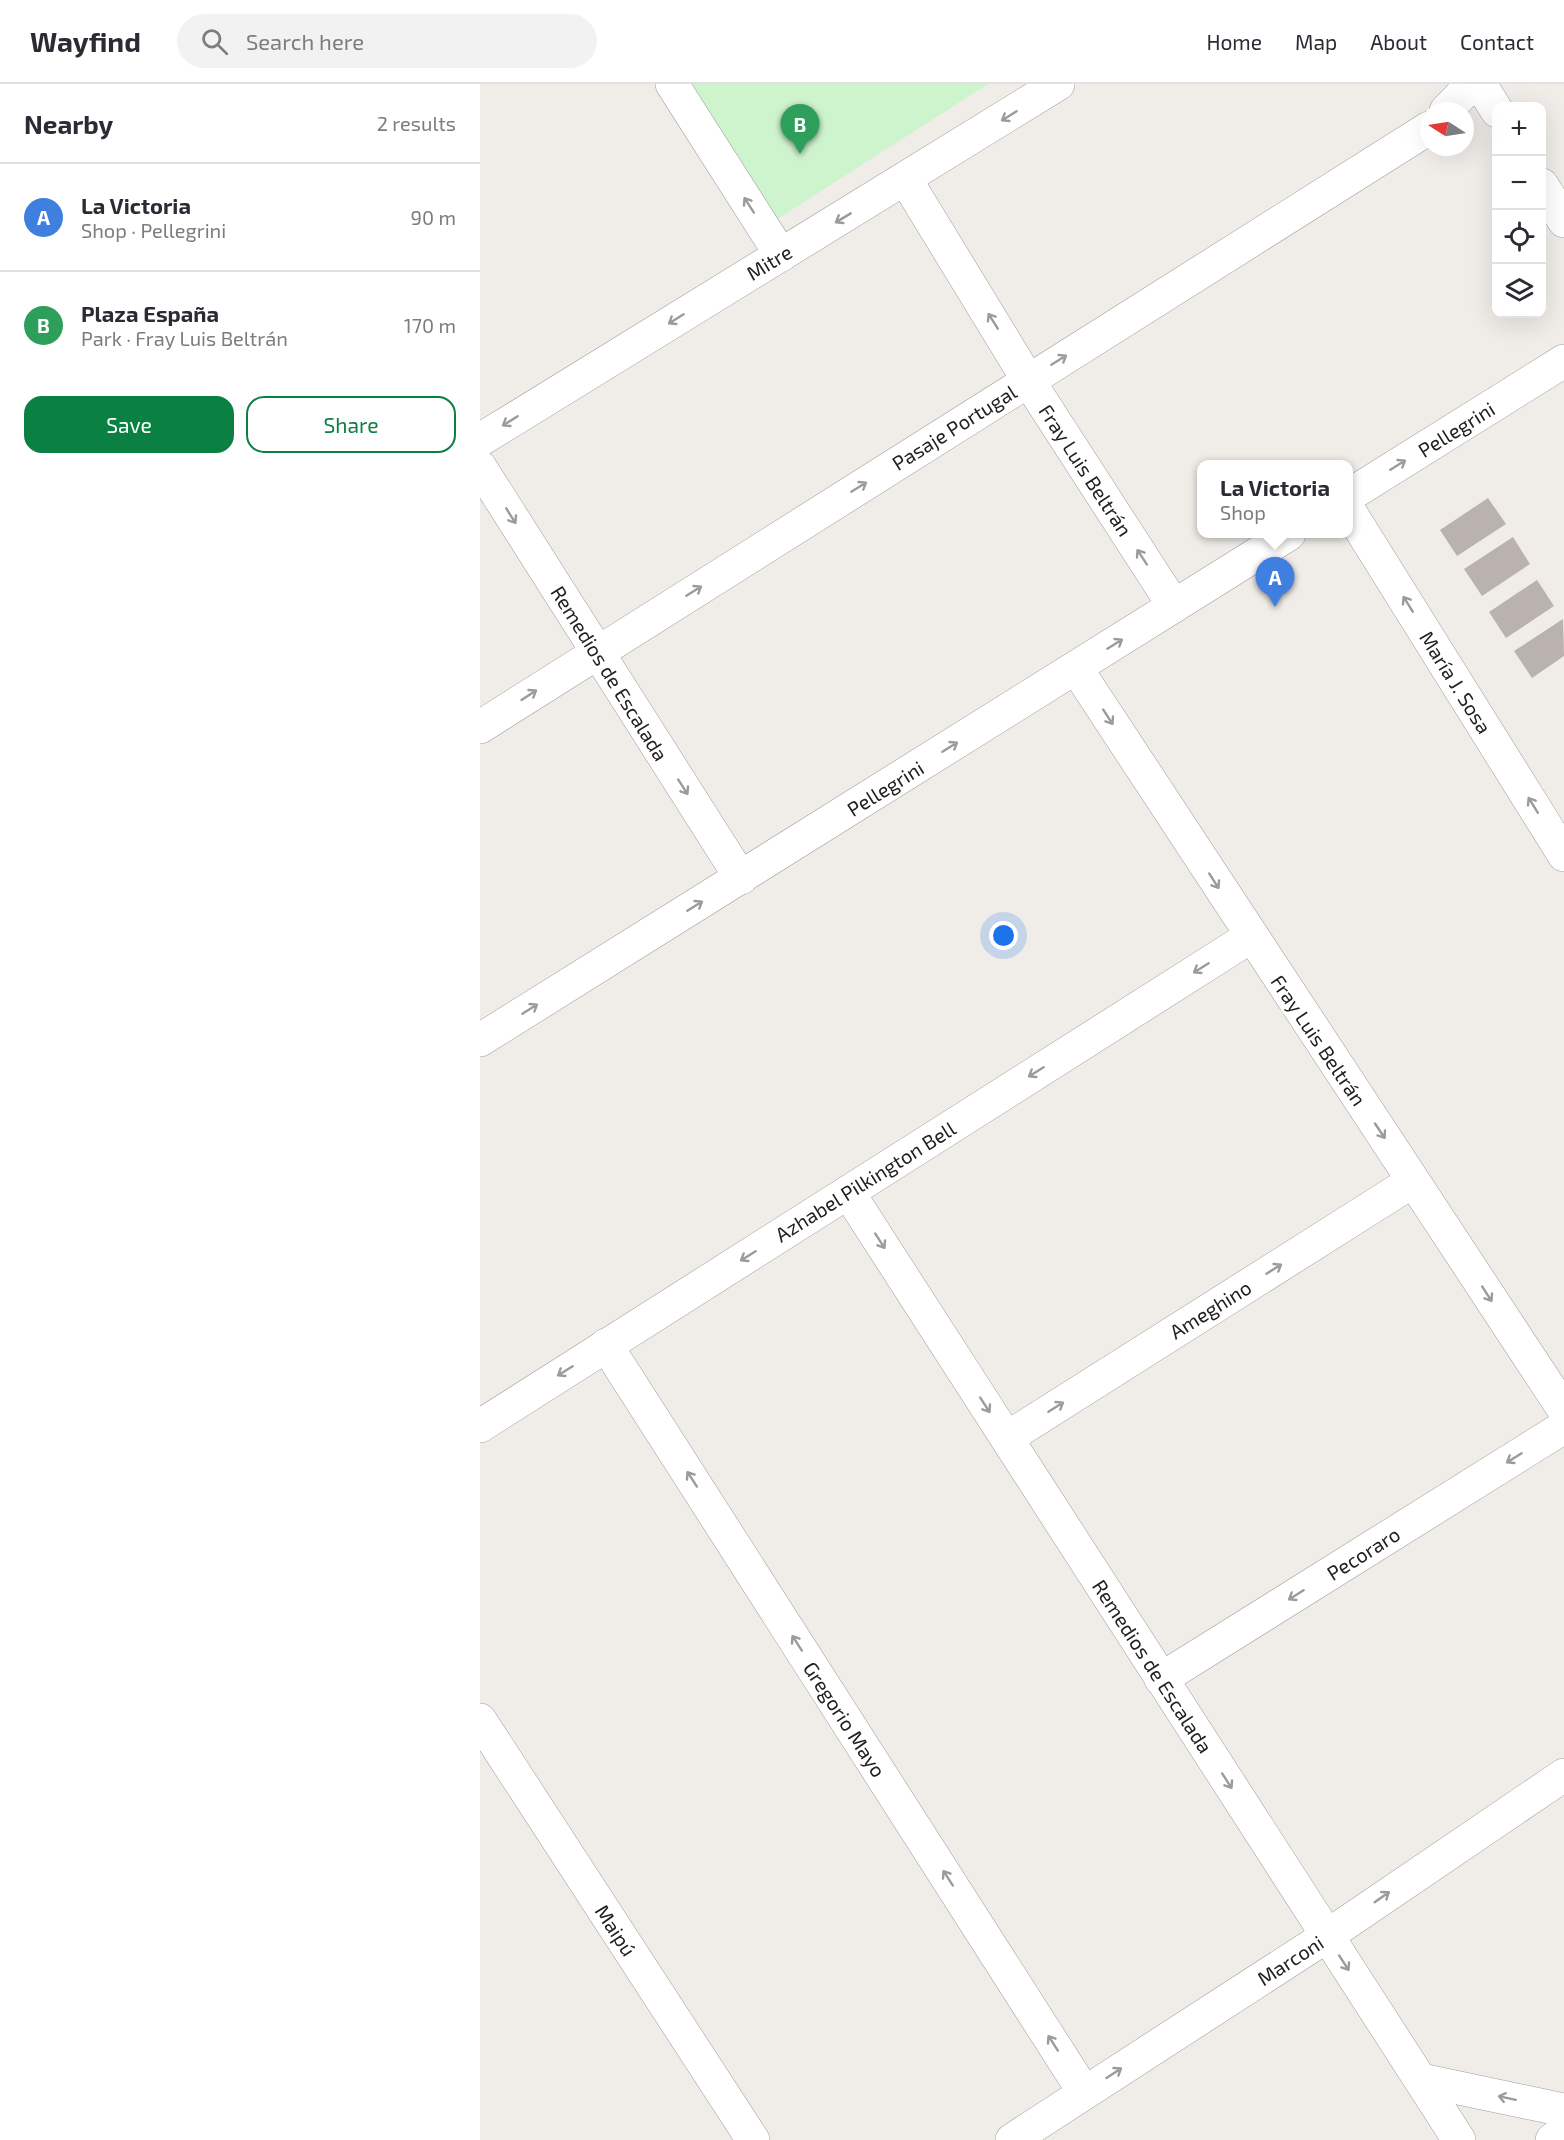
<!DOCTYPE html>
<html lang="en">
<head>
<meta charset="utf-8">
<style>
	:root { --surface:#fff; --page:#f2f2f3; --text:#2b2b33; --muted:#7c7c81; --line:#e1e1e2; --accent:#0b8043 }
	body { margin:0; font-family:"Exo 2",sans-serif; background:var(--page); color:var(--text) }
	.controls { position:absolute; right:18px; top:18px; display:grid; overflow:hidden; border-radius:12px; box-shadow:0 6px 24px #0002 }
	.controls button { width:54px; height:54px; display:grid; place-items:center; padding:0; border:0; border-bottom:2px solid var(--line); background:var(--surface); color:var(--text); font:30px sans-serif }
	.compass { position:absolute; left:940px; top:18px; width:54px; height:54px; border-radius:50%; background:var(--surface); box-shadow:0 6px 24px #0002; rotate:282deg }
	.you { position:absolute; left:524px; top:852px; width:21px; height:21px; margin:-15px; border:4px solid #fff; border-radius:50%; background:#1a73e8; box-shadow:0 0 0 9px #1a73e833 }
	.badge { display:grid; place-items:center; width:39px; height:39px; border-radius:50%; background:var(--accent); color:#fff; font-size:20px; font-weight:700 }
	.pin { position:absolute; translate:-50% -50px; filter:drop-shadow(0 2px 3px #0008) }
	.pin::after { content:''; position:absolute; top:32px; width:21px; height:18px; background:inherit; clip-path:polygon(0 0,100% 0,50% 100%) }
	.popup { position:absolute; left:717px; top:376px; width:156px; height:78px; box-sizing:border-box; display:grid; place-content:center; border-radius:12px; background:var(--surface); filter:drop-shadow(0 2px 4px #0005); font-size:20px; white-space:nowrap; color:var(--muted) }
	.popup b { font-size:22px; color:var(--text) }
	.popup::after { content:''; position:absolute; left:50%; top:100%; margin-left:-12px; border:12px solid transparent; border-top-color:var(--surface) }
	.list { margin:0; padding:0; list-style:none }
	h2 { display:flex; justify-content:space-between; align-items:center; height:78px; margin:0; padding:0 24px; font-size:26px }
	h2 small { font-size:20px; font-weight:400; color:var(--muted) }
	.list li { display:grid; grid-template-columns:39px 1fr auto; gap:18px; align-items:center; box-sizing:border-box; height:108px; padding:0 24px; border-top:2px solid var(--line) }
	.list b { display:block; font-size:22px; white-space:nowrap }
	.list p { margin:0; font-size:20px; white-space:nowrap; color:var(--muted) }
	.list em { font-size:20px; font-style:normal; color:var(--muted) }
	.actions { display:flex; gap:12px; padding:18px 24px }
	.actions a { flex:1; padding:14px 0; border:2px solid var(--accent); border-radius:18px; text-align:center; font-size:21px; color:var(--accent) }
	.actions .main { background:var(--accent); color:#fff }
	.icon { flex:none; width:33px; height:33px; fill:none; stroke:currentColor; stroke-width:2; stroke-linecap:round; stroke-linejoin:round }
	.map { position:relative; flex:none; width:1084px; height:2056px; overflow:hidden }
	header { display:flex; align-items:center; gap:36px; box-sizing:border-box; height:84px; padding:0 30px; background:var(--surface); border-bottom:2px solid var(--line) }
	header strong { font-size:28px }
	nav { display:flex; gap:33px; margin-inline-start:auto; font-size:21px }
	.search { width:420px; height:54px; background:var(--page); display:flex; align-items:center; gap:15px; box-sizing:border-box; padding:0 21px; border-radius:33px; color:var(--muted); font-size:22px }
	main { display:flex }
	aside { flex:1; background:var(--surface) }
	.map>svg:first-child { display:block }
	.park { fill:#cef4cd }
	.building { fill:#b9b2af }
	.lines { fill:none; stroke-linecap:round; stroke-linejoin:round }
	.minor-casing { stroke:#9e9e9e; stroke-width:34 }
	.tertiary-casing { stroke:#9e9e9e; stroke-width:34 }
	.minor { stroke:#fff; stroke-width:33 }
	.tertiary { stroke:#fff; stroke-width:33 }
	.oneway { stroke:#9b9b9b }
	.labels { text-anchor:middle; dominant-baseline:central; stroke-width:6; stroke-linejoin:round; paint-order:stroke }
	.street-label { font-size:20px; fill:#212121; stroke:#fff }
</style>
</head>
<body>
<header>
<strong>Wayfind</strong>
<div class="search"><svg class="icon" aria-label="search" viewBox="0 0 24 24"><circle cx="10" cy="10" r="6"/><path d="M15 15l6 6"/></svg>Search here</div>
<nav><a>Home</a><a>Map</a><a>About</a><a>Contact</a></nav>
</header>
<main>
<aside>
<h2>Nearby<small>2 results</small></h2>
<ul class="list">
<li><span class="badge" style="background:#3f7fe0">A</span><div><b>La Victoria</b><p>Shop · Pellegrini</p></div><em>90 m</em></li>
<li><span class="badge" style="background:#2e9e5b">B</span><div><b>Plaza España</b><p>Park · Fray Luis Beltrán</p></div><em>170 m</em></li>
</ul>
<div class="actions"><a class="main">Save</a><a>Share</a></div>
</aside>
<div class="map">
<svg width="1084" height="2056" viewBox="0 0 1084 2056">
	<rect width="100%" height="100%" fill="#f0ede9"/>
	<path class="park" d="M 197,0 L 508,0 L 288,141 Z"/>
	<g class="building">
		<path d="M 1008,414 L 1026,440 L 977,472 L 960,446 Z"/>
		<path d="M 1033,453 L 1050,480 L 1002,512 L 984,485 Z"/>
		<path d="M 1057,496 L 1074,522 L 1026,554 L 1009,528 Z"/>
		<path d="M 1083,535 L 1084,572 L 1052,594 L 1034,567 Z"/>
	</g>
	<g class="lines">
		<g class="minor-casing">
			<g id="minor">
				<path d="M 192,0 L 301,171"/>
				<path d="M 966,27 L 992,0"/>
				<path d="M 426,96 L 548,296 L 694,522"/>
				<path d="M 0,356 L 578,0"/>
				<path d="M 0,383 L 261,794"/>
				<path d="M 868,425 L 1084,771"/>
				<path d="M 596,584 L 1084,1326"/>
				<path d="M 0,643 L 949,44"/>
				<path d="M 368,1108 L 979,2056"/>
				<path d="M 126,1261 L 604,2008"/>
				<path d="M 0,1342 L 770,853"/>
				<path d="M 527,1354 L 933,1097"/>
				<path d="M 681,1595 L 1084,1343"/>
				<path d="M 941,1996 L 1084,2026"/>
				<path d="M 532,2056 L 847,1852 L 1084,1691"/>
				<path d="M 1072,2056 L 1084,2047"/>
			</g>
		</g>
		<g class="tertiary-casing">
			<g id="tertiary">
				<path d="M 1000,0 L 1017,27"/>
				<path d="M 1062,101 L 1084,137"/>
				<path d="M 868,412 L 1084,277"/>
				<path d="M 0,956 L 809,450"/>
				<path d="M 0,1636 L 273,2056"/>
			</g>
		</g>
		<use href="#minor" class="minor"/>
		<use href="#tertiary" class="tertiary"/>
	</g>
	<defs><path id="oneway-shaft" d="M-6 0H5M1.5-3L5.5 0L1.5 3" fill="none" stroke-width="1.6" stroke-linecap="round" stroke-linejoin="round" transform="scale(1.5)"/></defs>
	<g class="oneway">
		<use href="#oneway-shaft" transform="translate(529 32) rotate(148)"/>
		<use href="#oneway-shaft" transform="translate(269 121) rotate(-123)"/>
		<use href="#oneway-shaft" transform="translate(363 134) rotate(149)"/>
		<use href="#oneway-shaft" transform="translate(196 235) rotate(148)"/>
		<use href="#oneway-shaft" transform="translate(513 237) rotate(-122)"/>
		<use href="#oneway-shaft" transform="translate(579 276) rotate(-32)"/>
		<use href="#oneway-shaft" transform="translate(30 337) rotate(148)"/>
		<use href="#oneway-shaft" transform="translate(918 381) rotate(-32)"/>
		<use href="#oneway-shaft" transform="translate(379 403) rotate(-32)"/>
		<use href="#oneway-shaft" transform="translate(31 432) rotate(58)"/>
		<use href="#oneway-shaft" transform="translate(662 473) rotate(-123)"/>
		<use href="#oneway-shaft" transform="translate(214 507) rotate(-32)"/>
		<use href="#oneway-shaft" transform="translate(928 520) rotate(-122)"/>
		<use href="#oneway-shaft" transform="translate(635 560) rotate(-32)"/>
		<use href="#oneway-shaft" transform="translate(49 611) rotate(-33)"/>
		<use href="#oneway-shaft" transform="translate(628 633) rotate(57)"/>
		<use href="#oneway-shaft" transform="translate(470 663) rotate(-32)"/>
		<use href="#oneway-shaft" transform="translate(203 703) rotate(57)"/>
		<use href="#oneway-shaft" transform="translate(1053 721) rotate(-122)"/>
		<use href="#oneway-shaft" transform="translate(734 797) rotate(57)"/>
		<use href="#oneway-shaft" transform="translate(215 822) rotate(-32)"/>
		<use href="#oneway-shaft" transform="translate(721 884) rotate(148)"/>
		<use href="#oneway-shaft" transform="translate(50 925) rotate(-32)"/>
		<use href="#oneway-shaft" transform="translate(556 988) rotate(148)"/>
		<use href="#oneway-shaft" transform="translate(900 1047) rotate(56)"/>
		<use href="#oneway-shaft" transform="translate(400 1157) rotate(57)"/>
		<use href="#oneway-shaft" transform="translate(268 1172) rotate(148)"/>
		<use href="#oneway-shaft" transform="translate(794 1185) rotate(-32)"/>
		<use href="#oneway-shaft" transform="translate(1007 1210) rotate(57)"/>
		<use href="#oneway-shaft" transform="translate(85 1287) rotate(148)"/>
		<use href="#oneway-shaft" transform="translate(505 1321) rotate(57)"/>
		<use href="#oneway-shaft" transform="translate(576 1323) rotate(-32)"/>
		<use href="#oneway-shaft" transform="translate(1034 1374) rotate(148)"/>
		<use href="#oneway-shaft" transform="translate(212 1395) rotate(-123)"/>
		<use href="#oneway-shaft" transform="translate(816 1511) rotate(148)"/>
		<use href="#oneway-shaft" transform="translate(317 1559) rotate(-123)"/>
		<use href="#oneway-shaft" transform="translate(747 1697) rotate(57)"/>
		<use href="#oneway-shaft" transform="translate(468 1794) rotate(-123)"/>
		<use href="#oneway-shaft" transform="translate(902 1813) rotate(-35)"/>
		<use href="#oneway-shaft" transform="translate(864 1879) rotate(57)"/>
		<use href="#oneway-shaft" transform="translate(573 1959) rotate(-123)"/>
		<use href="#oneway-shaft" transform="translate(634 1989) rotate(-33)"/>
		<use href="#oneway-shaft" transform="translate(1027 2014) rotate(-168)"/>
	</g>
	<g class="labels">
		<g class="street-label">
			<text transform="translate(289 178) rotate(-31)">Mitre</text>
			<text transform="translate(474 343) rotate(-32)">Pasaje Portugal</text>
			<text transform="translate(976 345) rotate(-32)">Pellegrini</text>
			<text transform="translate(606 386) rotate(57)">Fray Luis Beltrán</text>
			<text transform="translate(130 589) rotate(58)">Remedios de Escalada</text>
			<text transform="translate(976 598) rotate(58)">María J. Sosa</text>
			<text transform="translate(405 704) rotate(-32)">Pellegrini</text>
			<text transform="translate(839 956) rotate(56)">Fray Luis Beltrán</text>
			<text transform="translate(385 1097) rotate(-32)">Azhabel Pilkington Bell</text>
			<text transform="translate(730 1225) rotate(-32)">Ameghino</text>
			<text transform="translate(883 1469) rotate(-32)">Pecoraro</text>
			<text transform="translate(673 1582) rotate(57)">Remedios de Escalada</text>
			<text transform="translate(365 1635) rotate(57)">Gregorio Mayo</text>
			<text transform="translate(136 1846) rotate(57)">Maipú</text>
			<text transform="translate(810 1876) rotate(-33)">Marconi</text>
		</g>
	</g>
</svg>
<div class="controls">
<button>+</button>
<button>−</button>
<button><svg class="icon" aria-label="locate" viewBox="0 0 24 24"><circle cx="12" cy="12" r="6"/><path d="M12 2v4M12 18v4M2 12h4M18 12h4"/></svg></button>
<button><svg class="icon" aria-label="layers" viewBox="0 0 24 24"><path d="M12 4l9 5-9 5-9-5zM3 14l9 5 9-5"/></svg></button>
</div>
<svg class="compass" viewBox="-18 -18 36 36"><path d="M0-13l5 13h-10z" fill="#e53935"/><path d="M0 13l5-13h-10z" fill="#7c7c81"/></svg>
<div class="you"></div>
<div class="pin badge" style="left:795px;top:523px;background:#3f7fe0">A</div>
<div class="popup"><b>La Victoria</b>Shop</div>
<div class="pin badge" style="left:320px;top:70px;background:#2e9e5b">B</div>
</div>
</main>
</body>
</html>
